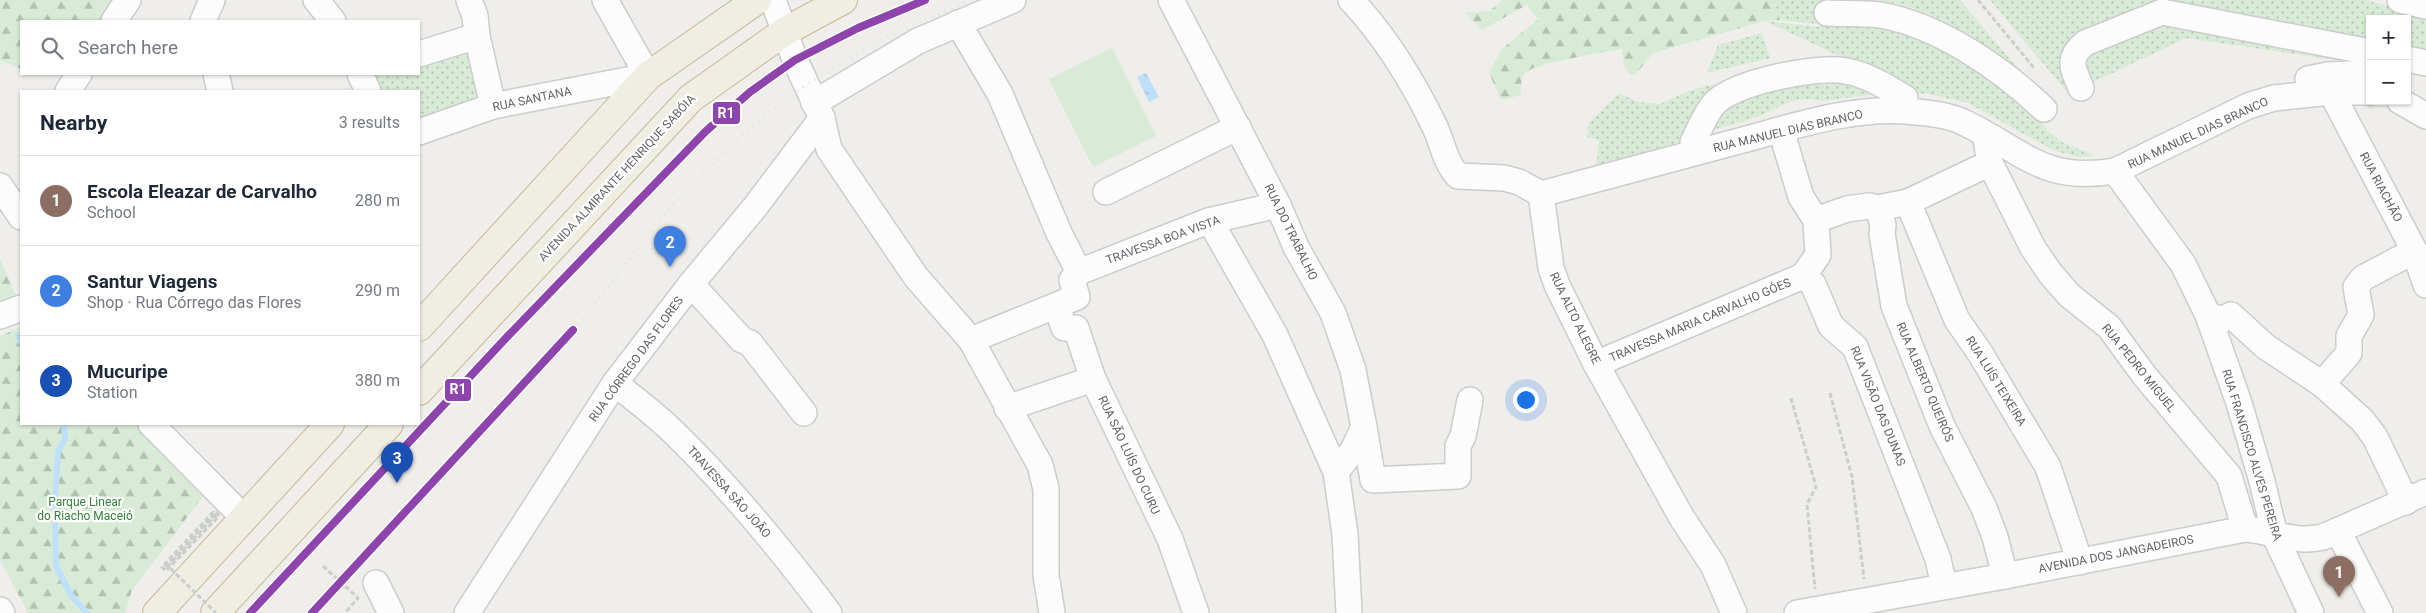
<!DOCTYPE html>
<html lang="en">
<head>
<meta charset="utf-8">
<style>
	:root { --surface:#fff; --page:#f2f2f3; --text:#1f2937; --muted:#747a83; --line:#e0e1e3; --accent:#1a73e8 }
	body { margin:0; font-family:Roboto,sans-serif; background:var(--page); color:var(--text) }
	.controls { position:absolute; right:15px; top:15px; display:grid; overflow:hidden; border-radius:0px; box-shadow:0 1px 4px #0004 }
	.controls button { width:45px; height:45px; display:grid; place-items:center; padding:0; border:0; border-bottom:1px solid var(--line); background:var(--surface); color:var(--text); font:25px sans-serif }
	.you { position:absolute; left:1525px; top:399px; width:18px; height:18px; margin:-12px; border:4px solid #fff; border-radius:50%; background:#1a73e8; box-shadow:0 0 0 8px #1a73e833 }
	.badge { display:grid; place-items:center; width:32px; height:32px; border-radius:50%; background:var(--accent); color:#fff; font-size:16px; font-weight:700 }
	.pin { position:absolute; translate:-50% -41px; filter:drop-shadow(0 1px 2px #0008) }
	.pin::after { content:''; position:absolute; top:26px; width:18px; height:15px; background:inherit; clip-path:polygon(0 0,100% 0,50% 100%) }
	.list { margin:0; padding:0; list-style:none }
	h2 { display:flex; justify-content:space-between; align-items:center; height:65px; margin:0; padding:0 20px; font-size:21px }
	h2 small { font-size:16px; font-weight:400; color:var(--muted) }
	.list li { display:grid; grid-template-columns:32px 1fr auto; gap:15px; align-items:center; box-sizing:border-box; height:90px; padding:0 20px; border-top:1px solid var(--line) }
	.list b { display:block; font-size:19px; white-space:nowrap }
	.list p { margin:0; font-size:16px; white-space:nowrap; color:var(--muted) }
	.list em { font-size:16px; font-style:normal; color:var(--muted) }
	.icon { flex:none; width:28px; height:28px; fill:none; stroke:currentColor; stroke-width:2; stroke-linecap:round; stroke-linejoin:round }
	.map { position:relative; flex:none; width:2426px; height:613px; overflow:hidden }
	.search { position:absolute; background:var(--surface); box-shadow:0 1px 4px #0004; left:20px; top:20px; width:400px; height:55px; display:flex; align-items:center; gap:12px; box-sizing:border-box; padding:0 18px; border-radius:0px; color:var(--muted); font-size:19px }
	.panel { position:absolute; background:var(--surface); box-shadow:0 1px 4px #0004; left:20px; top:90px; width:400px; height:335px; border-radius:0px }
	.map>svg:first-child { display:block }
	.grass { fill:url(#grass-dots) }
	.forest { fill:url(#forest-firs) }
	.pitch { fill:#d8ebd6 }
	.water { fill:url(#water-ripples) }
	.lines { fill:none; stroke-linecap:round; stroke-linejoin:round }
	.stream { stroke:#bfe0f9; stroke-width:6 }
	.minor-casing { stroke:#cbcccc; stroke-width:28 }
	.highway-casing { stroke:#c8b996; stroke-width:30 }
	.path { stroke:#cacfcc; stroke-width:3; stroke-dasharray:5 2.5; stroke-linecap:butt }
	.minor { stroke:#fdfcfc; stroke-width:25 }
	.highway { stroke:#f0ede3; stroke-width:28 }
	.rail { stroke:#e4e4e4; stroke-width:4; stroke-dasharray:1 6; stroke-linecap:butt }
	.path-bridge { stroke:#cacfcc; stroke-width:3; stroke-dasharray:5 2.5; stroke-linecap:butt }
	.rail-1-casing { stroke:#fff; stroke-width:11 }
	.rail-1 { stroke:#8e44ad; stroke-width:8 }
	.labels { text-anchor:middle; dominant-baseline:central; stroke-width:4.5; stroke-linejoin:round; paint-order:stroke }
	.street-label { font-size:12px; fill:#5f6368; stroke:#fff }
	.park-label { font-size:12px; fill:#348238; stroke:#fff }
	.line-badge { stroke:#fff; stroke-width:2 }
	.badge-label { font-size:14px; text-anchor:middle; font-weight:bold; fill:#fff }
</style>
</head>
<body>
<div class="map">
<svg width="2426" height="613" viewBox="0 0 2426 613">
	<defs>
		<pattern id="grass-dots" width="8" height="8" patternUnits="userSpaceOnUse" patternTransform="scale(1.25)"><rect width="8" height="8" fill="#d8ebd6"/><path d="M2 2h.1M6 6h.1" fill="none" stroke="#b2c2b1" stroke-width="1.8" stroke-linecap="round"/></pattern>
		<pattern id="forest-firs" width="22" height="20" patternUnits="userSpaceOnUse" patternTransform="scale(1.25)"><rect width="22" height="20" fill="#d8ebd6"/><path d="M5 1l3.5 6h-7zM16 11l3.5 6h-7z" fill="#b2c2b1"/></pattern>
		<pattern id="water-ripples" width="26" height="14" patternUnits="userSpaceOnUse" patternTransform="scale(1.25)"><rect width="26" height="14" fill="#bfe0f9"/><path d="M2 4q2-2 4 0t4 0M15 11q2-2 4 0t4 0" fill="none" stroke="#9eb9cd"/></pattern>
	</defs>
	<rect width="100%" height="100%" fill="#efeeea"/>
	<g class="grass">
		<path d="M 1772,0 L 1960,0 L 2031,84 C 1989,49 1939,8 1882,1 C 1862,0 1843,2 1824,5 L 1908,30 L 1987,73 L 2038,118 L 2048,131 L 2062,142 L 2096,156 L 2078,157 L 2053,150 L 1968,103 L 1929,94 L 1904,92 L 1841,57 L 1765,21 L 1820,27 L 1823,22 L 1818,24 L 1780,20 Z"/>
		<path d="M 1990,0 L 2364,0 L 2426,15 L 2426,51 L 2407,47 L 2407,19 L 2370,19 L 2370,40 L 2220,9 L 2160,1 L 2072,34 L 2064,54 L 2074,88 L 2066,91 Z"/>
		<path d="M 2162,19 L 2370,65 L 2186,38 L 2087,85 L 2081,58 Z"/>
		<path d="M 1762,33 L 1770,58 L 1707,73 L 1718,45 Z"/>
		<path d="M 466,52 L 469,56 L 479,97 L 477,100 L 419,119 L 419,91 L 377,91 L 373,75 L 419,74 L 419,63 Z"/>
		<path d="M 1778,69 L 1688,139 L 1594,168 L 1597,162 L 1599,140 L 1587,137 L 1589,123 L 1619,93 L 1638,102 L 1659,104 L 1691,90 Z"/>
		<path d="M 1828,76 L 1886,93 L 1821,101 C 1797,94 1780,107 1759,116 C 1741,123 1721,127 1703,133 L 1734,99 Z"/>
	</g>
	<g class="forest">
		<path d="M 0,0 L 114,0 L 102,21 L 21,21 L 21,69 L 0,60 Z"/>
		<path d="M 1503,0 L 1772,0 L 1780,20 L 1765,21 L 1653,53 L 1635,75 L 1630,75 L 1624,65 L 1622,49 C 1605,52 1535,63 1525,73 C 1520,78 1521,88 1521,95 L 1501,100 L 1489,73 L 1501,50 L 1538,19 L 1527,5 L 1482,30 L 1465,13 L 1489,11 Z"/>
		<path d="M 0,259 L 17,298 L 0,305 Z"/>
		<path d="M 21,327 L 21,424 L 135,424 L 204,495 L 132,590 L 125,613 L 28,613 L 0,560 L 0,336 Z"/>
	</g>
	<path class="pitch" d="M 1112,48 L 1156,136 L 1093,167 L 1049,79 Z"/>
	<path class="water" d="M 1146,73 L 1159,97 L 1149,102 L 1137,77 Z"/>
	<g class="lines">
		<g class="stream">
			<path d="M 18,336 L 21,342"/>
			<path d="M 64,424 L 65,439 L 58,451 L 55,499 L 56,566 L 71,595 L 87,613"/>
		</g>
		<g class="minor-casing">
			<g id="minor">
				<path d="M 316,0 L 333,21"/>
				<path d="M 469,0 L 475,16 L 477,36 L 493,106"/>
				<path d="M 773,0 L 795,60 L 822,118 L 829,149 L 916,277 L 971,340 L 1040,465 L 1046,489 L 1046,575 L 1052,613"/>
				<path d="M 1171,0 L 1278,205 L 1296,247 L 1333,313 L 1353,370 L 1364,427 L 1353,450 L 1336,472"/>
				<path d="M 1351,0 C 1385,36 1412,80 1434,125 C 1443,143 1444,161 1458,176 L 1504,178 L 1519,182 L 1541,194 L 1551,268 L 1557,285 L 1596,364 L 1682,518 L 1713,565 L 1734,613"/>
				<path d="M 2400,0 L 2426,6"/>
				<path d="M 1827,13 C 1844,14 1863,13 1880,15 C 1939,25 2002,69 2044,109"/>
				<path d="M 114,21 L 128,0"/>
				<path d="M 203,21 L 212,0"/>
				<path d="M 958,23 L 1000,94 L 1059,233 L 1079,272 L 1072,280 L 1077,297 L 971,340"/>
				<path d="M 419,54 L 477,36"/>
				<path d="M 2407,59 L 2426,63"/>
				<path d="M 216,74 L 220,91"/>
				<path d="M 360,74 L 368,91"/>
				<path d="M 2308,79 L 2328,75 L 2370,73"/>
				<path d="M 2081,88 C 2073,68 2066,59 2085,43 L 2162,12 L 2370,52"/>
				<path d="M 68,91 L 79,74"/>
				<path d="M 2331,92 L 2415,252 L 2426,285"/>
				<path d="M 2400,101 L 2426,116"/>
				<path d="M 814,103 L 918,41 L 1013,0"/>
				<path d="M 1781,130 L 1801,197 L 1816,220 L 1818,255 L 1803,276 L 1813,284 L 1831,326 L 1855,347 L 1938,559 L 1944,586"/>
				<path d="M 419,132 L 493,106 L 648,76 L 605,0"/>
				<path d="M 1985,134 L 1990,163 L 2033,248 L 2050,273 L 2069,295 L 2109,327 L 2144,375 L 2229,476 L 2245,529"/>
				<path d="M 1693,142 C 1699,130 1705,115 1713,105 C 1732,82 1810,68 1839,70 C 1863,72 1885,86 1905,98"/>
				<path d="M 2115,171 L 2183,264 L 2208,315 L 2239,403 L 2262,481 L 2275,536 L 2311,613"/>
				<path d="M 0,186 L 21,217"/>
				<path d="M 1106,192 L 1238,127"/>
				<path d="M 1541,194 C 1607,176 1673,159 1739,141 C 1792,127 1850,107 1906,111 C 1925,113 1947,114 1965,123 C 2024,151 2042,183 2115,171 L 2248,106 L 2274,98 L 2331,92 L 2370,92"/>
				<path d="M 1908,202 L 1957,320 L 1980,353 L 2048,467 L 2080,562"/>
				<path d="M 1878,208 L 1883,225 L 1882,234 L 1894,306 L 1942,426 L 1984,508 L 1995,537 L 2005,576"/>
				<path d="M 1816,220 L 1847,209 L 1869,206 L 1878,208 L 1908,202 L 1990,163"/>
				<path d="M 1210,221 L 1275,335 L 1336,472 L 1345,534 L 1349,613"/>
				<path d="M 1079,272 L 1208,221 L 1278,205"/>
				<path d="M 691,284 L 742,340 L 750,343 L 804,413"/>
				<path d="M 1057,306 L 1064,328 L 1076,328 L 1093,379 L 1170,539 L 1196,613"/>
				<path d="M 2208,315 L 2221,320 L 2231,315 L 2266,347 L 2322,384 L 2362,420 L 2375,437 L 2406,502"/>
				<path d="M 0,316 L 21,308"/>
				<path d="M 1596,364 L 1803,276"/>
				<path d="M 615,383 C 633,398 652,412 668,427 C 728,484 780,548 829,613"/>
				<path d="M 2322,384 L 2349,353 L 2349,336 L 2361,315 L 2356,287 L 2363,278 L 2414,251"/>
				<path d="M 1007,408 L 1093,379"/>
				<path d="M 151,424 L 244,518"/>
				<path d="M 1364,427 L 1373,480 L 1458,476 L 1458,446 L 1463,436 L 1470,400"/>
				<path d="M 2338,531 L 2380,613"/>
				<path d="M 376,583 L 391,613"/>
				<path d="M 0,610 L 2,613"/>
				<path d="M 467,613 L 615,383 L 691,284 L 755,207 L 822,118"/>
				<path d="M 1797,613 L 2005,576 L 2245,529 C 2275,531 2291,544 2323,537 L 2426,492"/>
			</g>
		</g>
		<g class="highway-casing">
			<g id="highway">
				<path d="M 419,327 L 648,76 L 757,0"/>
				<path d="M 419,391 L 691,98 L 784,32 L 843,0"/>
				<path d="M 157,613 L 330,424"/>
				<path d="M 215,613 L 389,424"/>
			</g>
		</g>
		<g class="path">
			<path d="M 1978,0 L 2035,69"/>
			<path d="M 1830,393 L 1852,477 L 1864,579"/>
			<path d="M 1791,398 L 1816,487 L 1807,504 L 1815,589"/>
			<path d="M 323,566 L 358,598 L 345,613"/>
		</g>
		<use href="#minor" class="minor"/>
		<use href="#highway" class="highway"/>
		<path class="rail" d="M 312,613 L 534,375 L 581,321 L 672,205 L 740,136 L 806,85 L 877,42 L 971,0"/>
		<path class="path-bridge" d="M 165,567 L 216,512 L 219,516 L 166,571 L 162,567 L 213,512 L 216,515 L 168,566 L 216,613"/>
		<g class="rail-1-casing">
			<g id="rail-1">
				<path d="M 250,613 L 506,338 L 706,131 L 750,92 L 795,60 L 858,28 L 925,0"/>
				<path d="M 312,613 L 573,330"/>
			</g>
		</g>
		<use href="#rail-1" class="rail-1"/>
	</g>
	<g class="labels">
		<g class="street-label">
			<text transform="translate(532 99) rotate(-12)">RUA SANTANA</text>
			<text transform="translate(1788 131) rotate(-13)">RUA MANUEL DIAS BRANCO</text>
			<text transform="translate(2198 133) rotate(-25)">RUA MANUEL DIAS BRANCO</text>
			<text transform="translate(617 178) rotate(-47)">AVENIDA ALMIRANTE HENRIQUE SABÓIA</text>
			<text transform="translate(2381 187) rotate(62)">RUA RIACHÃO</text>
			<text transform="translate(1291 232) rotate(64)">RUA DO TRABALHO</text>
			<text transform="translate(1163 240) rotate(-20)">TRAVESSA BOA VISTA</text>
			<text transform="translate(1575 318) rotate(64)">RUA ALTO ALEGRE</text>
			<text transform="translate(1700 320) rotate(-23)">TRAVESSA MARIA CARVALHO GÓES</text>
			<text transform="translate(636 359) rotate(-54)">RUA CÓRREGO DAS FLORES</text>
			<text transform="translate(2139 368) rotate(51)">RUA PEDRO MIGUEL</text>
			<text transform="translate(1996 381) rotate(58)">RUA LUÍS TEIXEIRA</text>
			<text transform="translate(1925 382) rotate(67)">RUA ALBERTO QUEIRÓS</text>
			<text transform="translate(1878 406) rotate(68)">RUA VISÃO DAS DUNAS</text>
			<text transform="translate(1129 455) rotate(65)">RUA SÃO LUÍS DO CURU</text>
			<text transform="translate(2252 455) rotate(73)">RUA FRANCISCO ALVES PEREIRA</text>
			<text transform="translate(729 492) rotate(48)">TRAVESSA SÃO JOÃO</text>
			<text transform="translate(2116 554) rotate(-11)">AVENIDA DOS JANGADEIROS</text>
		</g>
		<g class="park-label">
			<text x="85" y="502">Parque Linear<tspan x="85" dy="14">do Riacho Maceió</tspan></text>
		</g>
	</g>
	<g class="line-badge">
		<rect x="712" y="101" width="29" height="24" rx="5" fill="#8e44ad"/>
		<rect x="444" y="378" width="28" height="24" rx="5" fill="#8e44ad"/>
	</g>
	<g class="badge-label">
		<text x="726" y="118">R1</text>
		<text x="458" y="394">R1</text>
	</g>
</svg>
<div class="controls">
<button>+</button>
<button>−</button>
</div>
<div class="you"></div>
<div class="pin badge" style="left:2339px;top:597px;background:#8d6e63">1</div>
<div class="pin badge" style="left:670px;top:267px;background:#3f7fe0">2</div>
<div class="pin badge" style="left:397px;top:483px;background:#1a4fb4">3</div>
<div class="search"><svg class="icon" aria-label="search" viewBox="0 0 24 24"><circle cx="10" cy="10" r="6"/><path d="M15 15l6 6"/></svg>Search here</div>
<section class="panel">
<h2>Nearby<small>3 results</small></h2>
<ul class="list">
<li><span class="badge" style="background:#8d6e63">1</span><div><b>Escola Eleazar de Carvalho</b><p>School</p></div><em>280 m</em></li>
<li><span class="badge" style="background:#3f7fe0">2</span><div><b>Santur Viagens</b><p>Shop · Rua Córrego das Flores</p></div><em>290 m</em></li>
<li><span class="badge" style="background:#1a4fb4">3</span><div><b>Mucuripe</b><p>Station</p></div><em>380 m</em></li>
</ul>
</section>
</div>
</body>
</html>
